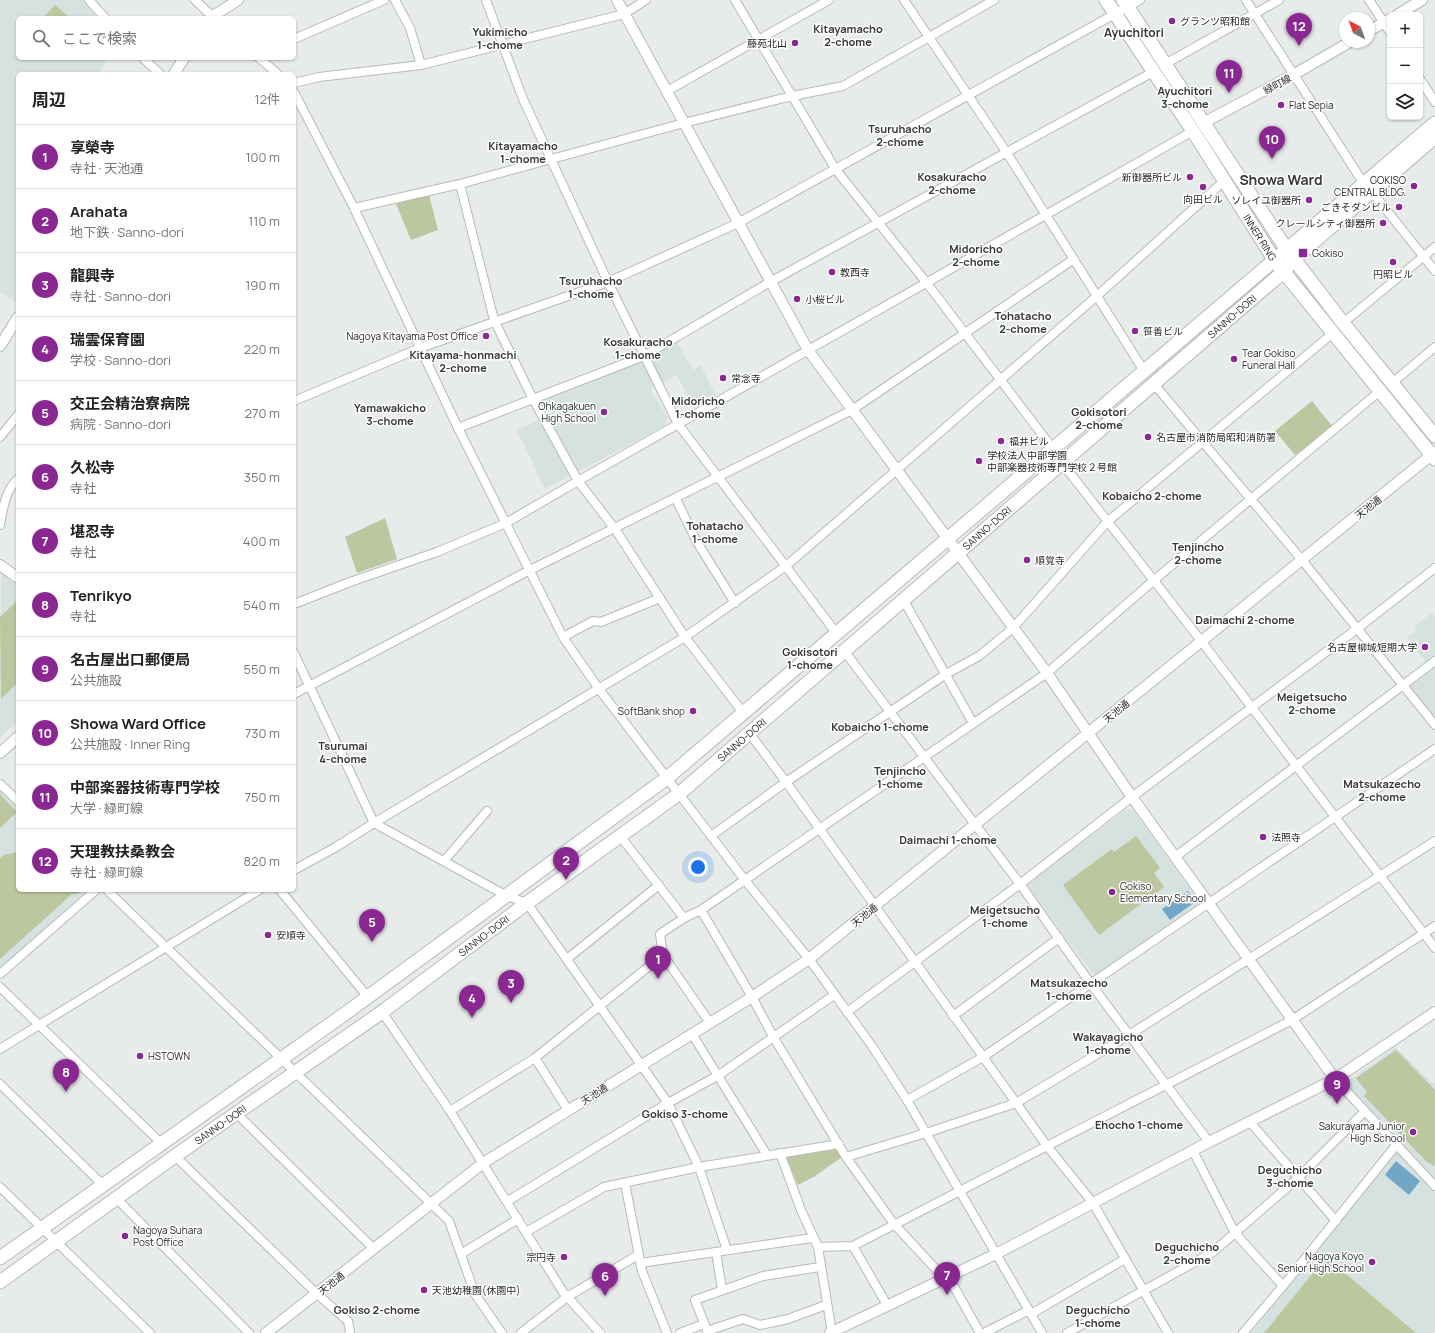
<!DOCTYPE html>
<html lang="ja">
<head>
<meta charset="utf-8">
<style>
	:root { --surface:#fff; --page:#f2f2f2; --text:#222; --muted:#767676; --line:#e0e0e0; --accent:#892891 }
	body { margin:0; font-family:Manrope,"Noto Sans JP",sans-serif; background:var(--page); color:var(--text) }
	.controls { position:absolute; right:12px; top:12px; display:grid; overflow:hidden; border-radius:6px; box-shadow:0 1px 3px #0004 }
	.controls button { width:36px; height:36px; display:grid; place-items:center; padding:0; border:0; border-bottom:1px solid var(--line); background:var(--surface); color:var(--text); font:20px sans-serif }
	.compass { position:absolute; left:1339px; top:12px; width:36px; height:36px; border-radius:50%; background:var(--surface); box-shadow:0 1px 3px #0004; rotate:319deg }
	.you { position:absolute; left:698px; top:867px; width:14px; height:14px; margin:-10px; border:3px solid #fff; border-radius:50%; background:#1a73e8; box-shadow:0 0 0 6px #1a73e833 }
	.badge { display:grid; place-items:center; width:26px; height:26px; border-radius:50%; background:var(--accent); color:#fff; font-size:13px; font-weight:700 }
	.pin { position:absolute; translate:-50% -33px; filter:drop-shadow(0 1px 2px #0008) }
	.pin::after { content:''; position:absolute; top:21px; width:14px; height:12px; background:inherit; clip-path:polygon(0 0,100% 0,50% 100%) }
	.list { margin:0; padding:0; list-style:none }
	h2 { display:flex; justify-content:space-between; align-items:center; height:52px; margin:0; padding:0 16px; font-size:17px }
	h2 small { font-size:13px; font-weight:400; color:var(--muted) }
	.list li { display:grid; grid-template-columns:26px 1fr auto; gap:12px; align-items:center; box-sizing:border-box; height:64px; padding:0 16px; border-top:1px solid var(--line) }
	.list b { display:block; font-size:15px; white-space:nowrap }
	.list p { margin:0; font-size:13px; white-space:nowrap; color:var(--muted) }
	.list em { font-size:13px; font-style:normal; color:var(--muted) }
	.icon { flex:none; width:22px; height:22px; fill:none; stroke:currentColor; stroke-width:2; stroke-linecap:round; stroke-linejoin:round }
	.map { position:relative; flex:none; width:1435px; height:1333px; overflow:hidden }
	.search { position:absolute; background:var(--surface); box-shadow:0 1px 3px #0004; left:16px; top:16px; width:280px; height:44px; display:flex; align-items:center; gap:10px; box-sizing:border-box; padding:0 14px; border-radius:6px; color:var(--muted); font-size:15px }
	.panel { position:absolute; background:var(--surface); box-shadow:0 1px 3px #0004; left:16px; top:72px; width:280px; height:820px; border-radius:6px }
	.map>svg:first-child { display:block }
	.built { fill:#d5e2df }
	.green { fill:#bcc69f }
	.water { fill:#71a6c7 }
	.lines { fill:none; stroke-linecap:round; stroke-linejoin:round }
	.minor-casing { stroke:#b7bab9; stroke-width:10 }
	.tertiary-casing { stroke:#b7bab9; stroke-width:12 }
	.primary-casing { stroke:#b7bab9; stroke-width:15 }
	.minor { stroke:#fff; stroke-width:8 }
	.tertiary { stroke:#fff; stroke-width:10 }
	.primary { stroke:#fff; stroke-width:13 }
	.poi-dot { fill:#892891; stroke:#fff; stroke-width:1.5 }
	.labels { text-anchor:middle; dominant-baseline:central; stroke-width:3; stroke-linejoin:round; paint-order:stroke }
	.poi-label { font-size:10px; fill:#272928; stroke:#fff; text-anchor:start }
	.street-label { font-size:10px; fill:#272928; stroke:#fff }
	.neighbourhood-label { font-size:11px; font-weight:bold; fill:#353837; stroke:#fff }
	.quarter-label { font-size:12px; font-weight:bold; fill:#353837; stroke:#fff }
	.district-label { font-size:14px; font-weight:bold; fill:#353837; stroke:#fff }
</style>
</head>
<body>
<div class="map">
<svg width="1435" height="1333" viewBox="0 0 1435 1333">
	<rect width="100%" height="100%" fill="#e7ebea"/>
	<g class="built">
		<path d="M 0,0 L 85,0 L 101,18 L 18,18 L 18,58 L 108,58 L 102,67 L 100,74 L 18,74 L 18,303 L 0,292 Z"/>
		<path d="M 676,341 L 693,370 L 701,366 L 716,396 L 694,407 L 676,375 L 650,389 L 668,418 L 664,426 L 545,489 L 517,430 L 546,417 L 538,402 L 640,361 Z"/>
		<path d="M 1,572 L 18,585 L 18,721 L 0,737 Z"/>
		<path d="M 1432,613 L 1435,617 L 1435,656 L 1426,663 L 1407,637 L 1417,630 L 1414,626 Z"/>
		<path d="M 1435,668 L 1435,720 L 1410,689 L 1411,686 Z"/>
		<path d="M 0,790 L 18,808 L 18,890 L 87,890 L 0,968 Z"/>
		<path d="M 1127,809 L 1133,810 L 1198,900 L 1198,904 L 1096,974 L 1091,972 L 1027,884 Z"/>
		<path d="M 1395,1047 L 1432,1083 L 1435,1083 L 1435,1181 L 1346,1083 Z"/>
		<path d="M 1397,1152 L 1435,1192 L 1435,1333 L 1254,1333 L 1252,1332 Z"/>
	</g>
	<g class="green">
		<path d="M 55,5 L 70,18 L 44,17 Z"/>
		<path d="M 429,195 L 438,230 L 411,240 L 396,204 Z"/>
		<path d="M 1312,401 L 1332,426 L 1295,455 L 1275,431 Z"/>
		<path d="M 385,518 L 397,559 L 357,573 L 345,537 Z"/>
		<path d="M 16,602 L 18,605 L 18,682 L 1,699 L 0,617 Z"/>
		<path d="M 0,794 L 17,812 L 0,828 Z"/>
		<path d="M 1136,836 L 1160,868 L 1154,873 L 1164,887 L 1099,935 L 1063,885 L 1112,849 L 1114,852 Z"/>
		<path d="M 18,852 L 18,890 L 84,890 L 77,894 L 71,894 L 71,895 L 0,959 L 0,858 L 4,855 Z"/>
		<path d="M 1396,1050 L 1435,1090 L 1435,1166 L 1427,1162 L 1364,1096 L 1367,1092 L 1356,1078 Z"/>
		<path d="M 836,1148 L 842,1157 L 815,1176 L 798,1185 L 786,1157 Z"/>
		<path d="M 1326,1257 L 1416,1333 L 1264,1333 Z"/>
	</g>
	<g class="water">
		<path d="M 1188,891 L 1195,902 L 1170,920 L 1162,909 Z"/>
		<path d="M 1396,1161 L 1420,1181 L 1409,1195 L 1385,1175 Z"/>
	</g>
	<g class="lines">
		<g class="minor-casing">
			<g id="minor">
				<path d="M 89,0 L 105,18"/>
				<path d="M 195,0 L 214,18"/>
				<path d="M 395,0 L 410,28 L 421,65"/>
				<path d="M 486,0 L 523,99 L 608,282 L 678,424 L 837,634"/>
				<path d="M 735,0 L 836,170 L 926,282 L 1053,449"/>
				<path d="M 904,0 L 1007,153 L 1144,371"/>
				<path d="M 1246,0 L 1364,184"/>
				<path d="M 1369,0 L 1390,32"/>
				<path d="M 294,39 L 384,0"/>
				<path d="M 143,58 L 160,74"/>
				<path d="M 259,58 L 278,74"/>
				<path d="M 1165,64 L 1279,0"/>
				<path d="M 1420,79 L 1435,102"/>
				<path d="M 294,83 L 319,77 L 421,65 L 624,14 L 646,0"/>
				<path d="M 667,91 L 829,0"/>
				<path d="M 294,92 L 354,208 L 458,428 L 563,637 L 599,689 L 744,879 L 809,959 L 872,1046 L 907,1100 L 1042,1333"/>
				<path d="M 460,184 L 494,320 L 533,399 L 578,481 L 615,529 L 685,637 L 744,714"/>
				<path d="M 1372,192 L 1435,271"/>
				<path d="M 354,208 L 460,184 L 684,123 L 792,96 L 843,86 L 994,0"/>
				<path d="M 1343,323 L 1435,247"/>
				<path d="M 1392,383 L 1435,347"/>
				<path d="M 1154,384 L 1302,560 L 1435,725"/>
				<path d="M 294,401 L 420,348 L 608,282 L 738,223 L 1140,0"/>
				<path d="M 458,428 L 644,356 L 770,282 L 1153,72"/>
				<path d="M 0,437 L 18,415"/>
				<path d="M 1062,463 L 1202,642 L 1435,948"/>
				<path d="M 676,499 L 697,542 L 735,603"/>
				<path d="M 0,525 C 3,509 5,490 18,479"/>
				<path d="M 904,601 L 973,723"/>
				<path d="M 294,604 L 350,582 L 437,552 L 506,523 L 578,481 L 1193,131"/>
				<path d="M 563,637 L 593,621 L 601,622 L 660,598"/>
				<path d="M 845,652 L 1020,884 L 1091,984 L 1209,1142"/>
				<path d="M 294,653 L 374,823 L 507,896 L 527,903 L 668,1103 L 699,1167 L 727,1250"/>
				<path d="M 294,694 L 528,571 L 852,410 L 1074,259"/>
				<path d="M 750,734 L 786,782 L 1047,1146 L 1093,1203 L 1168,1333"/>
				<path d="M 0,784 L 18,801"/>
				<path d="M 620,836 L 684,918"/>
				<path d="M 711,836 L 786,782 L 946,674 L 979,656 L 1013,628 L 1107,522 L 1333,333"/>
				<path d="M 1175,857 L 1435,661"/>
				<path d="M 444,861 L 487,811"/>
				<path d="M 294,870 L 336,847 L 374,823 L 685,637 L 786,566 L 1097,296 L 1224,181"/>
				<path d="M 107,890 L 449,1221 L 475,1294 L 502,1333"/>
				<path d="M 280,890 L 367,996"/>
				<path d="M 701,910 L 752,997 L 774,1038 L 846,1157 L 894,1224 L 944,1278"/>
				<path d="M 567,959 L 659,885"/>
				<path d="M 0,974 L 96,890"/>
				<path d="M 0,987 L 161,1143"/>
				<path d="M 382,1012 L 450,1111 L 563,1292 L 600,1333"/>
				<path d="M 847,1012 L 1020,884 L 1132,797 L 1358,628 L 1435,568"/>
				<path d="M 953,1016 L 1059,938"/>
				<path d="M 710,1023 L 663,955 L 660,934 L 684,918 L 701,910 L 1047,673 L 1153,581 L 1380,391"/>
				<path d="M 692,1034 L 767,1155"/>
				<path d="M 0,1049 L 259,890"/>
				<path d="M 535,1058 L 568,1110"/>
				<path d="M 1335,1079 L 1435,1186"/>
				<path d="M 0,1084 L 103,1185"/>
				<path d="M 907,1100 L 983,1057 L 1435,749"/>
				<path d="M 450,1111 L 535,1058 L 663,955"/>
				<path d="M 237,1114 L 374,1249"/>
				<path d="M 1250,1122 L 1336,1221"/>
				<path d="M 1193,1151 L 1235,1233 L 1283,1286"/>
				<path d="M 780,1153 L 801,1210 L 818,1247 L 832,1333"/>
				<path d="M 175,1156 L 317,1294 L 348,1321 L 350,1333"/>
				<path d="M 846,1157 L 926,1133 L 1016,1103 L 1129,1035 L 1435,841"/>
				<path d="M 625,1183 L 642,1271 L 667,1333"/>
				<path d="M 0,1187 L 150,1333"/>
				<path d="M 116,1198 L 249,1333"/>
				<path d="M 508,1201 L 668,1103 L 719,1075 L 834,995"/>
				<path d="M 526,1232 L 604,1187 L 699,1167 L 839,1144"/>
				<path d="M 853,1246 L 887,1305"/>
				<path d="M 818,1247 L 853,1246 L 1292,1020 L 1435,926"/>
				<path d="M 716,1252 L 722,1290"/>
				<path d="M 461,1254 L 518,1219"/>
				<path d="M 640,1263 L 812,1238"/>
				<path d="M 948,1276 L 980,1333"/>
				<path d="M 1031,1314 L 1125,1259"/>
				<path d="M 707,1331 L 743,1319 L 760,1325 L 788,1319 L 826,1305"/>
				<path d="M 521,1333 L 567,1297 L 638,1255"/>
				<path d="M 680,1333 L 704,1324"/>
				<path d="M 708,1333 L 695,1300 L 763,1276 L 820,1267"/>
				<path d="M 984,1333 L 1029,1310"/>
				<path d="M 1067,1333 L 1213,1252 L 1298,1178 L 1365,1111"/>
				<path d="M 1243,1333 L 1283,1286 L 1397,1144"/>
			</g>
		</g>
		<g class="tertiary-casing">
			<g id="tertiary">
				<path d="M 617,0 L 808,350 L 1047,673 L 1132,797 L 1335,1079"/>
				<path d="M 1397,15 L 1422,0"/>
				<path d="M 210,18 L 238,0"/>
				<path d="M 1369,31 L 1390,19"/>
				<path d="M 174,74 L 184,58"/>
				<path d="M 1203,123 L 1293,75 L 1350,42"/>
				<path d="M 0,346 L 18,317"/>
				<path d="M 0,565 L 18,578"/>
				<path d="M 0,753 L 18,737"/>
				<path d="M 266,1333 L 483,1163 L 752,997 L 809,959 L 1435,452"/>
				<path d="M 830,1333 L 996,1254 L 1209,1142 L 1335,1079 L 1435,1012"/>
			</g>
		</g>
		<g class="primary-casing">
			<g id="primary">
				<path id="s1" d="M 1106,0 L 1193,131 L 1275,261 L 1435,459"/>
				<path d="M 1123,0 L 1287,250 L 1343,323 L 1435,436"/>
				<path d="M 0,1258 L 339,1018 L 667,778 L 1435,123"/>
				<path id="s2" d="M 0,1282 L 175,1156 L 382,1012 L 527,903 L 680,793 L 1283,272 L 1294,259 L 1435,137"/>
			</g>
		</g>
		<use href="#minor" class="minor"/>
		<use href="#tertiary" class="tertiary"/>
		<use href="#primary" class="primary"/>
	</g>
	<g class="poi-dot">
		<circle cx="1172" cy="21" r="4"/>
		<circle cx="795" cy="43" r="4"/>
		<circle cx="1281" cy="105" r="4"/>
		<circle cx="1190" cy="177" r="4"/>
		<circle cx="1414" cy="186" r="4"/>
		<circle cx="1203" cy="187" r="4"/>
		<circle cx="1309" cy="200" r="4"/>
		<circle cx="1399" cy="207" r="4"/>
		<circle cx="1383" cy="223" r="4"/>
		<rect x="1298" y="248" width="10" height="10" rx="2"/>
		<circle cx="1393" cy="262" r="4"/>
		<circle cx="832" cy="272" r="4"/>
		<circle cx="797" cy="299" r="4"/>
		<circle cx="1135" cy="331" r="4"/>
		<circle cx="486" cy="336" r="4"/>
		<circle cx="1234" cy="359" r="4"/>
		<circle cx="723" cy="378" r="4"/>
		<circle cx="604" cy="412" r="4"/>
		<circle cx="1148" cy="437" r="4"/>
		<circle cx="1001" cy="441" r="4"/>
		<circle cx="979" cy="461" r="4"/>
		<circle cx="1027" cy="560" r="4"/>
		<circle cx="1425" cy="647" r="4"/>
		<circle cx="693" cy="711" r="4"/>
		<circle cx="1263" cy="837" r="4"/>
		<circle cx="1112" cy="892" r="4"/>
		<circle cx="268" cy="935" r="4"/>
		<circle cx="140" cy="1056" r="4"/>
		<circle cx="1413" cy="1132" r="4"/>
		<circle cx="125" cy="1236" r="4"/>
		<circle cx="564" cy="1257" r="4"/>
		<circle cx="1372" cy="1262" r="4"/>
		<circle cx="424" cy="1290" r="4"/>
	</g>
	<g class="labels">
		<g class="poi-label">
			<text x="1180" y="21">グランツ昭和館</text>
			<text x="787" y="43" text-anchor="end">藤苑北山</text>
			<text x="1289" y="105">Flat Sepia</text>
			<text x="1182" y="177" text-anchor="end">新御器所ビル</text>
			<text x="1406" y="180" text-anchor="end">GOKISO<tspan x="1406" dy="12">CENTRAL BLDG.</tspan></text>
			<text x="1203" y="199" text-anchor="middle">向田ビル</text>
			<text x="1301" y="200" text-anchor="end">ソレイユ御器所</text>
			<text x="1391" y="207" text-anchor="end">ごきそダンビル</text>
			<text x="1375" y="223" text-anchor="end">クレールシティ御器所</text>
			<text x="1312" y="253">Gokiso</text>
			<text x="840" y="272">教西寺</text>
			<text x="1393" y="274" text-anchor="middle">円昭ビル</text>
			<text x="805" y="299">小桜ビル</text>
			<text x="1143" y="331">笹善ビル</text>
			<text x="478" y="336" text-anchor="end">Nagoya Kitayama Post Office</text>
			<text x="1242" y="353">Tear Gokiso<tspan x="1242" dy="12">Funeral Hall</tspan></text>
			<text x="731" y="378">常念寺</text>
			<text x="596" y="406" text-anchor="end">Ohkagakuen<tspan x="596" dy="12">High School</tspan></text>
			<text x="1156" y="437">名古屋市消防局昭和消防署</text>
			<text x="1009" y="441">福井ビル</text>
			<text x="987" y="455">学校法人中部学園<tspan x="987" dy="12">中部楽器技術専門学校２号館</tspan></text>
			<text x="1035" y="560">順覚寺</text>
			<text x="1417" y="647" text-anchor="end">名古屋柳城短期大学</text>
			<text x="685" y="711" text-anchor="end">SoftBank shop</text>
			<text x="1271" y="837">法照寺</text>
			<text x="1120" y="886">Gokiso<tspan x="1120" dy="12">Elementary School</tspan></text>
			<text x="276" y="935">安順寺</text>
			<text x="148" y="1056">HSTOWN</text>
			<text x="1405" y="1126" text-anchor="end">Sakurayama Junior<tspan x="1405" dy="12">High School</tspan></text>
			<text x="133" y="1230">Nagoya Suhara<tspan x="133" dy="12">Post Office</tspan></text>
			<text x="1364" y="1256" text-anchor="end">Nagoya Koyo<tspan x="1364" dy="12">Senior High School</tspan></text>
			<text x="556" y="1257" text-anchor="end">宗円寺</text>
			<text x="432" y="1290">天池幼稚園(休園中)</text>
		</g>
		<g class="street-label">
			<text transform="translate(1277 84) rotate(-28)">緑町線</text>
			<text stroke="none"><textPath href="#s1" startOffset="283">INNER RING</textPath></text>
			<text stroke="none"><textPath href="#s2" startOffset="1567">SANNO-DORI</textPath></text>
			<text transform="translate(1368 507) rotate(-39)">天池通</text>
			<text stroke="none"><textPath href="#s2" startOffset="1243">SANNO-DORI</textPath></text>
			<text transform="translate(1116 711) rotate(-39)">天池通</text>
			<text stroke="none"><textPath href="#s2" startOffset="919">SANNO-DORI</textPath></text>
			<text transform="translate(864 915) rotate(-39)">天池通</text>
			<text stroke="none"><textPath href="#s2" startOffset="595">SANNO-DORI</textPath></text>
			<text transform="translate(594 1094) rotate(-32)">天池通</text>
			<text stroke="none"><textPath href="#s2" startOffset="271">SANNO-DORI</textPath></text>
			<text transform="translate(331 1283) rotate(-38)">天池通</text>
		</g>
		<g class="neighbourhood-label">
			<text x="848" y="28">Kitayamacho<tspan x="848" dy="13">2-chome</tspan></text>
			<text x="500" y="31">Yukimicho<tspan x="500" dy="13">1-chome</tspan></text>
			<text x="1185" y="90">Ayuchitori<tspan x="1185" dy="13">3-chome</tspan></text>
			<text x="900" y="128">Tsuruhacho<tspan x="900" dy="13">2-chome</tspan></text>
			<text x="523" y="145">Kitayamacho<tspan x="523" dy="13">1-chome</tspan></text>
			<text x="952" y="176">Kosakuracho<tspan x="952" dy="13">2-chome</tspan></text>
			<text x="976" y="248">Midoricho<tspan x="976" dy="13">2-chome</tspan></text>
			<text x="591" y="280">Tsuruhacho<tspan x="591" dy="13">1-chome</tspan></text>
			<text x="1023" y="315">Tohatacho<tspan x="1023" dy="13">2-chome</tspan></text>
			<text x="638" y="341">Kosakuracho<tspan x="638" dy="13">1-chome</tspan></text>
			<text x="463" y="354">Kitayama-honmachi<tspan x="463" dy="13">2-chome</tspan></text>
			<text x="698" y="400">Midoricho<tspan x="698" dy="13">1-chome</tspan></text>
			<text x="390" y="407">Yamawakicho<tspan x="390" dy="13">3-chome</tspan></text>
			<text x="1099" y="411">Gokisotori<tspan x="1099" dy="13">2-chome</tspan></text>
			<text x="1152" y="495">Kobaicho 2-chome</text>
			<text x="715" y="525">Tohatacho<tspan x="715" dy="13">1-chome</tspan></text>
			<text x="1198" y="546">Tenjincho<tspan x="1198" dy="13">2-chome</tspan></text>
			<text x="1245" y="619">Daimachi 2-chome</text>
			<text x="810" y="651">Gokisotori<tspan x="810" dy="13">1-chome</tspan></text>
			<text x="1312" y="696">Meigetsucho<tspan x="1312" dy="13">2-chome</tspan></text>
			<text x="880" y="726">Kobaicho 1-chome</text>
			<text x="343" y="745">Tsurumai<tspan x="343" dy="13">4-chome</tspan></text>
			<text x="900" y="770">Tenjincho<tspan x="900" dy="13">1-chome</tspan></text>
			<text x="1382" y="783">Matsukazecho<tspan x="1382" dy="13">2-chome</tspan></text>
			<text x="948" y="839">Daimachi 1-chome</text>
			<text x="1005" y="909">Meigetsucho<tspan x="1005" dy="13">1-chome</tspan></text>
			<text x="1069" y="982">Matsukazecho<tspan x="1069" dy="13">1-chome</tspan></text>
			<text x="1108" y="1036">Wakayagicho<tspan x="1108" dy="13">1-chome</tspan></text>
			<text x="685" y="1113">Gokiso 3-chome</text>
			<text x="1139" y="1124">Ehocho 1-chome</text>
			<text x="1290" y="1169">Deguchicho<tspan x="1290" dy="13">3-chome</tspan></text>
			<text x="1187" y="1246">Deguchicho<tspan x="1187" dy="13">2-chome</tspan></text>
			<text x="377" y="1309">Gokiso 2-chome</text>
			<text x="1098" y="1309">Deguchicho<tspan x="1098" dy="13">1-chome</tspan></text>
		</g>
		<g class="quarter-label">
			<text x="1134" y="32">Ayuchitori</text>
		</g>
		<g class="district-label">
			<text x="1281" y="179">Showa Ward</text>
		</g>
	</g>
</svg>
<div class="controls">
<button>+</button>
<button>−</button>
<button><svg class="icon" aria-label="layers" viewBox="0 0 24 24"><path d="M12 4l9 5-9 5-9-5zM3 14l9 5 9-5"/></svg></button>
</div>
<svg class="compass" viewBox="-18 -18 36 36"><path d="M0-13l5 13h-10z" fill="#e53935"/><path d="M0 13l5-13h-10z" fill="#767676"/></svg>
<div class="you"></div>
<div class="pin badge" style="left:658px;top:979px">1</div>
<div class="pin badge" style="left:566px;top:880px">2</div>
<div class="pin badge" style="left:511px;top:1003px">3</div>
<div class="pin badge" style="left:472px;top:1018px">4</div>
<div class="pin badge" style="left:372px;top:942px">5</div>
<div class="pin badge" style="left:605px;top:1296px">6</div>
<div class="pin badge" style="left:947px;top:1295px">7</div>
<div class="pin badge" style="left:66px;top:1092px">8</div>
<div class="pin badge" style="left:1337px;top:1104px">9</div>
<div class="pin badge" style="left:1272px;top:159px">10</div>
<div class="pin badge" style="left:1229px;top:93px">11</div>
<div class="pin badge" style="left:1299px;top:46px">12</div>
<div class="search"><svg class="icon" aria-label="search" viewBox="0 0 24 24"><circle cx="10" cy="10" r="6"/><path d="M15 15l6 6"/></svg>ここで検索</div>
<section class="panel">
<h2>周辺<small>12件</small></h2>
<ul class="list">
<li><span class="badge">1</span><div><b>享榮寺</b><p>寺社 · 天池通</p></div><em>100 m</em></li>
<li><span class="badge">2</span><div><b>Arahata</b><p>地下鉄 · Sanno-dori</p></div><em>110 m</em></li>
<li><span class="badge">3</span><div><b>龍興寺</b><p>寺社 · Sanno-dori</p></div><em>190 m</em></li>
<li><span class="badge">4</span><div><b>瑞雲保育園</b><p>学校 · Sanno-dori</p></div><em>220 m</em></li>
<li><span class="badge">5</span><div><b>交正会精治寮病院</b><p>病院 · Sanno-dori</p></div><em>270 m</em></li>
<li><span class="badge">6</span><div><b>久松寺</b><p>寺社</p></div><em>350 m</em></li>
<li><span class="badge">7</span><div><b>堪忍寺</b><p>寺社</p></div><em>400 m</em></li>
<li><span class="badge">8</span><div><b>Tenrikyo</b><p>寺社</p></div><em>540 m</em></li>
<li><span class="badge">9</span><div><b>名古屋出口郵便局</b><p>公共施設</p></div><em>550 m</em></li>
<li><span class="badge">10</span><div><b>Showa Ward Office</b><p>公共施設 · Inner Ring</p></div><em>730 m</em></li>
<li><span class="badge">11</span><div><b>中部楽器技術専門学校</b><p>大学 · 緑町線</p></div><em>750 m</em></li>
<li><span class="badge">12</span><div><b>天理教扶桑教会</b><p>寺社 · 緑町線</p></div><em>820 m</em></li>
</ul>
</section>
</div>
</body>
</html>
